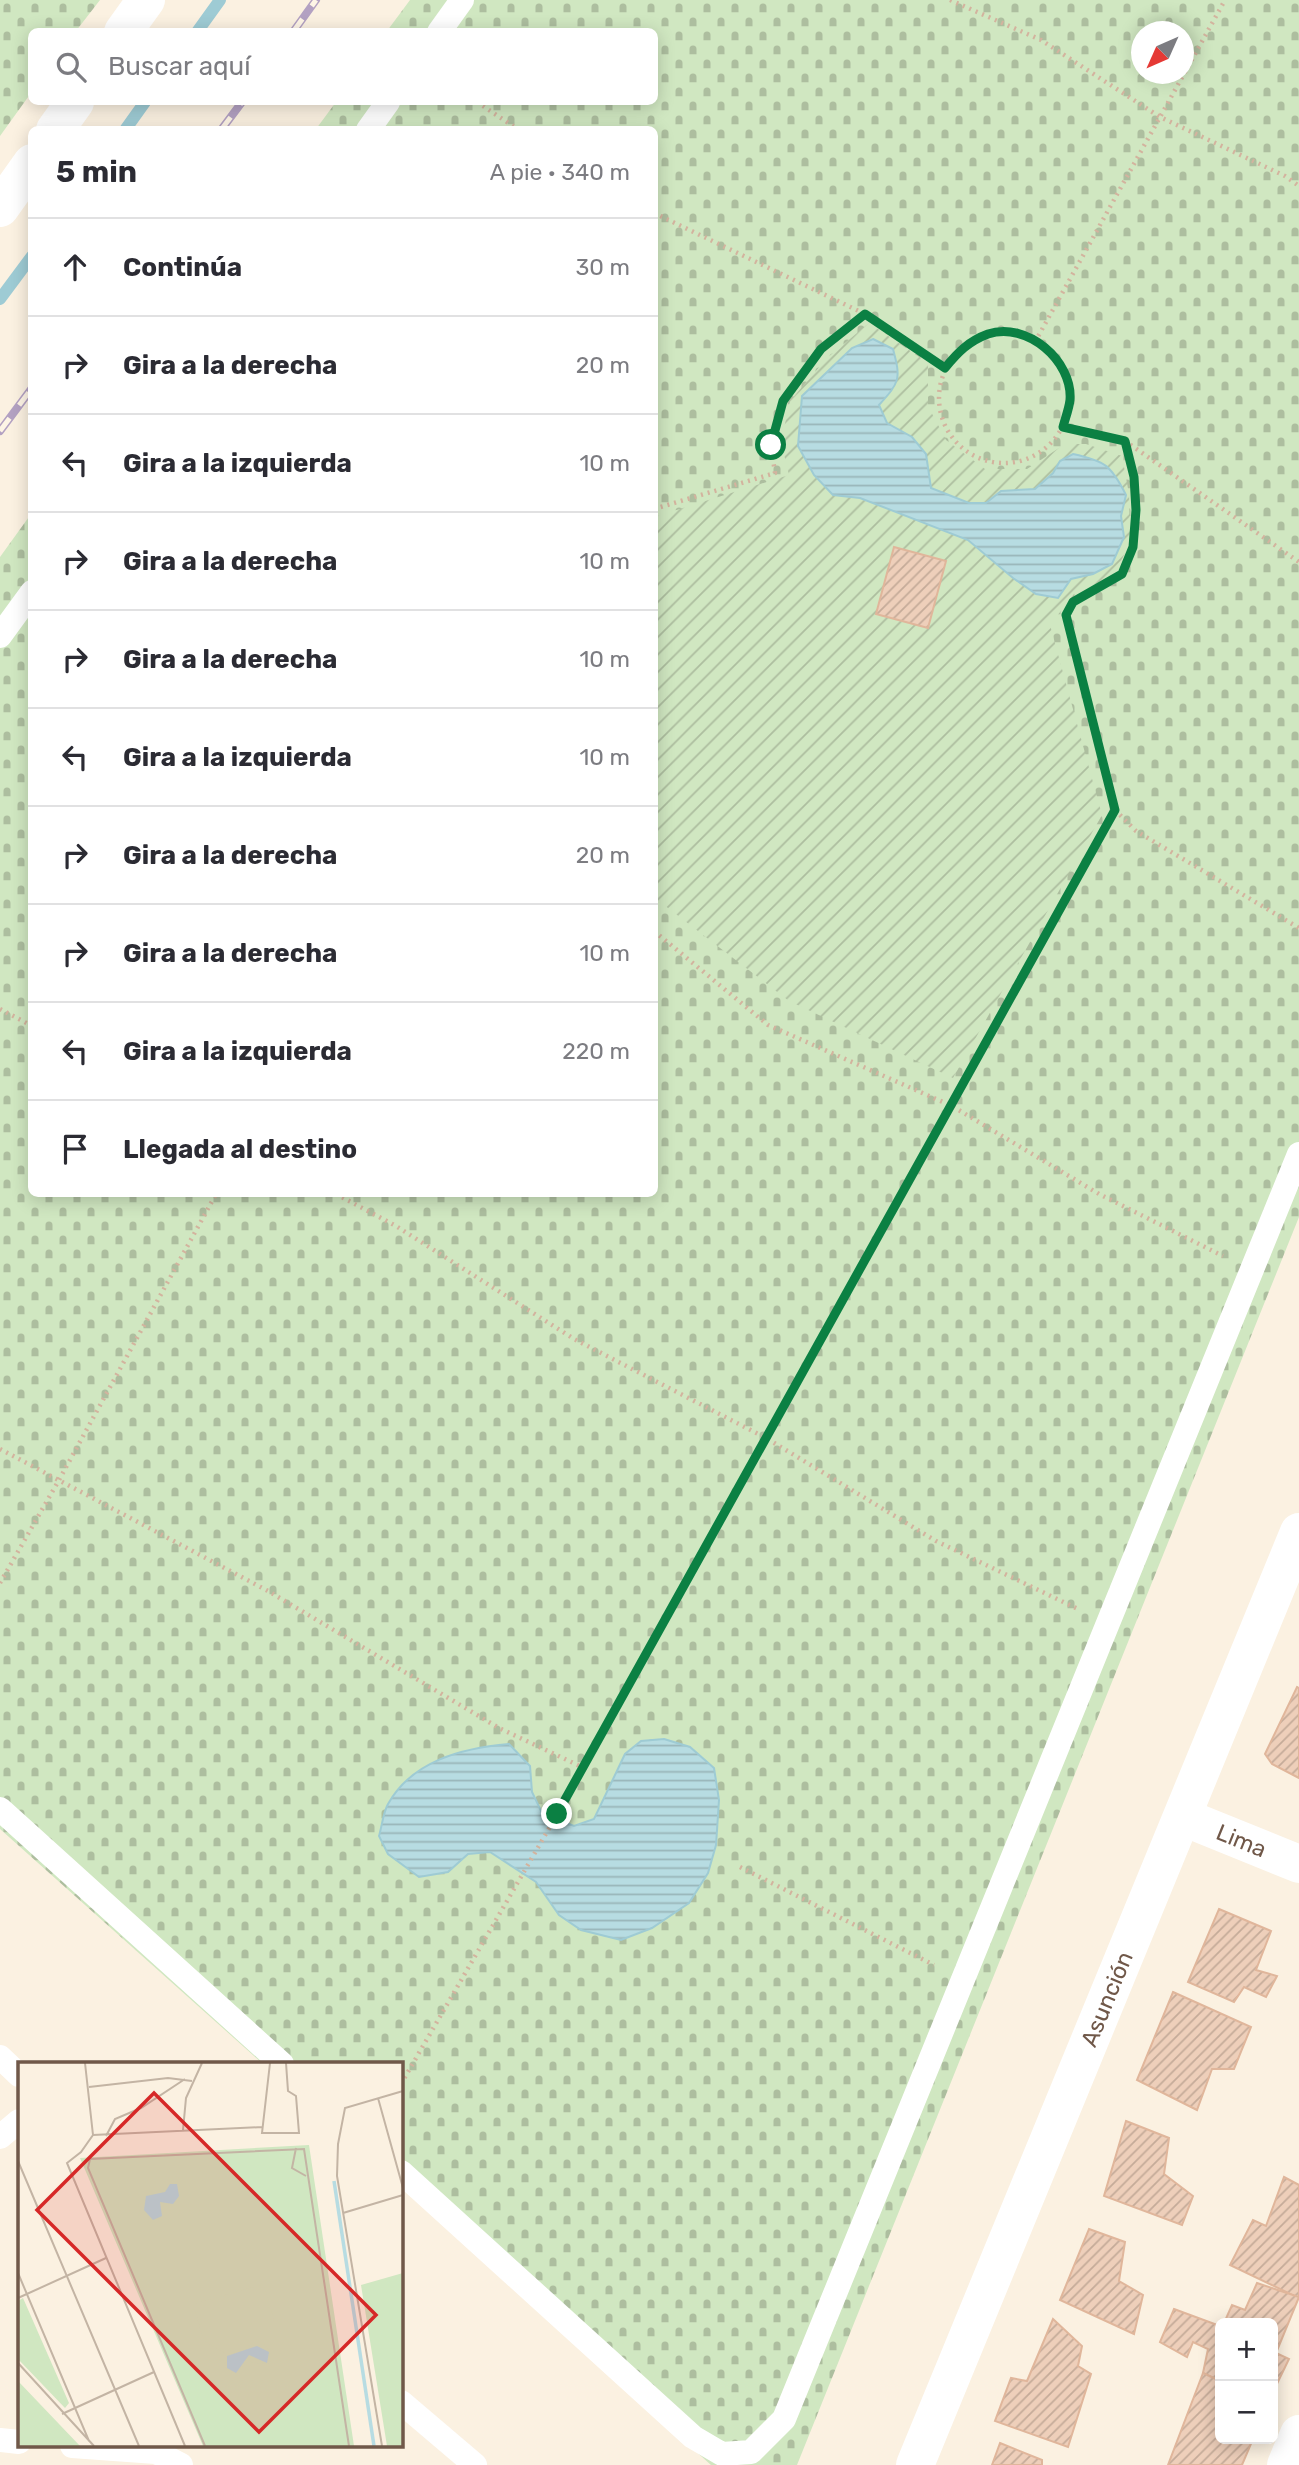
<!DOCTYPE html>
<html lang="es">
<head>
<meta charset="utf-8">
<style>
	:root { --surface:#fff; --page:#f7f7f7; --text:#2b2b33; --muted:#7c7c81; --line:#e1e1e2 }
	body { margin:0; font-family:Rubik,sans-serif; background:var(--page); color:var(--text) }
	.controls { position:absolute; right:21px; bottom:21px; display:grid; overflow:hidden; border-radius:10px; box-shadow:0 4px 18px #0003 }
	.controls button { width:63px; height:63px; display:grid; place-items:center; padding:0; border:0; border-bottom:2px solid var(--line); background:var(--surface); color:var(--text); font:35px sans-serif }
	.compass { position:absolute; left:1131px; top:21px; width:63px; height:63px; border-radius:50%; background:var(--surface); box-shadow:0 4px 18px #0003; rotate:225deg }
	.stop { position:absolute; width:21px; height:21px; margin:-16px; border:5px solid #0b8043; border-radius:50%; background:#fff }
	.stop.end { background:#0b8043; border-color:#fff; box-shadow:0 2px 7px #0008 }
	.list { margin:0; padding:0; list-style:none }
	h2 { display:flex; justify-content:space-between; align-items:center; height:91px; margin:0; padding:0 28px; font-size:30px }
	h2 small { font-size:23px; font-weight:400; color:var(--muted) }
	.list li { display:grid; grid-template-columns:46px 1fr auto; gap:21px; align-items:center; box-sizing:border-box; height:98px; padding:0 28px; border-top:2px solid var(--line) }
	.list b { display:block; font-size:26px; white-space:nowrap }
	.list em { font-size:23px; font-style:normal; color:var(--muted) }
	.icon { flex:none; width:38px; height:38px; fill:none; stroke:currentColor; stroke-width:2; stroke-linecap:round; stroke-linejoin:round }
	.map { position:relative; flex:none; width:1299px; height:2465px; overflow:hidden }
	.search { position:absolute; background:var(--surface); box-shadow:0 4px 18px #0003; left:28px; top:28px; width:630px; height:77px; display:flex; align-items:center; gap:18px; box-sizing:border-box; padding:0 24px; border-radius:10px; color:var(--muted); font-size:26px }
	.panel { position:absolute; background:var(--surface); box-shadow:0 4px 18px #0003; left:28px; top:126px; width:630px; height:1071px; border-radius:10px }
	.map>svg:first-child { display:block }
	.cemetery { fill:url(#cemetery-stones); fill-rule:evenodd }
	.garden { fill:url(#garden-furrows) }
	.water { fill:url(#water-rules); stroke:#9ecbd4; stroke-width:2 }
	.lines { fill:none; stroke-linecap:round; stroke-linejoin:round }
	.stream { stroke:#9ecbd4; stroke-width:12 }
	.building { fill:url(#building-hatch); stroke:#e0b69b; stroke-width:2 }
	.path { stroke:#d3b39e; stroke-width:4.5; stroke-dasharray:2 5; stroke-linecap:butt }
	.service { stroke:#fff; stroke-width:24 }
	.minor { stroke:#fff; stroke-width:38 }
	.rail-casing { stroke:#b3a1c2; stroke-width:8 }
	.rail { stroke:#fef5e6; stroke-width:5; stroke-dasharray:16; stroke-linecap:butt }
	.route { stroke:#0b8043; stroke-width:9 }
	.labels { text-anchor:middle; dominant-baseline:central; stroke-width:6; stroke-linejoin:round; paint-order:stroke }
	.street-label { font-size:23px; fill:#705849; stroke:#fef5e6 }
	.inset-river { fill:none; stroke:#b7dce2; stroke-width:3.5 }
	.inset-road { fill:none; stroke:#c3b4a4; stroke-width:2 }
	.view { fill:#d62828; fill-opacity:0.15; stroke:#d62828; stroke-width:3.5 }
	.inset-edge { fill:none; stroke:#705849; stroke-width:3.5 }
</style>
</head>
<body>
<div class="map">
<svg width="1299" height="2465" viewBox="0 0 1299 2465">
	<defs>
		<pattern id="cemetery-stones" width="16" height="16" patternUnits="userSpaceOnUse" patternTransform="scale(1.75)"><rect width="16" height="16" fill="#d0e7c1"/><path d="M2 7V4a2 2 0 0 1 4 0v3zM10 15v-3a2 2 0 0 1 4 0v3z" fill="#adbe9f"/></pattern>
		<pattern id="garden-furrows" width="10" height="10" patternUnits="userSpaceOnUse" patternTransform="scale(1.75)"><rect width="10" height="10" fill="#d0e7c1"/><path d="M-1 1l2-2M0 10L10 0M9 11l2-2" fill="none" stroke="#adbe9f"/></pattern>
		<pattern id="water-rules" width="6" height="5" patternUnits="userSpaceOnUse" patternTransform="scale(1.75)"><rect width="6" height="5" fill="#b7dce2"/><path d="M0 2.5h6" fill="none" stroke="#99b5b9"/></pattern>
		<pattern id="building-hatch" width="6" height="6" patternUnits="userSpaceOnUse" patternTransform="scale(1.75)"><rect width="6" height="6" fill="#eecfba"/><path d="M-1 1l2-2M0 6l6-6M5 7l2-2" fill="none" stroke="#c5ab99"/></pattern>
	</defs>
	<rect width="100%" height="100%" fill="#fbf1e1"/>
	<g class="cemetery">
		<path d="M 0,0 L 100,0 L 76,31 L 32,32 L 31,93 L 0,136 Z"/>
		<path d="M 410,0 L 1299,0 L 1299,1217 L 797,2465 L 711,2465 L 401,2187 L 401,2064 L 263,2064 L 0,1829 L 0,557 L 31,514 L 32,1194 L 654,1194 L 654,130 L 316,129 L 336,102 L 654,102 L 654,32 L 387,31 ZM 1142,32 L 1184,32 L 1184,74 L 1142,74 Z"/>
	</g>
	<path class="garden" d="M 869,323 L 928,363 L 928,406 L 946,440 L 985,469 L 1027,469 L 1065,444 L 1086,444 L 1122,456 L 1129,494 L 1130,543 L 1114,575 L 1074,594 L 1050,625 L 1102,815 L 953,1078 L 789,1001 L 655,898 L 654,517 L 789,475 L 781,442 L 790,401 L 827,358 Z"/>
	<g class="water">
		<path d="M 873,339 L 893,349 C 901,379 900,382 879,405 L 887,423 L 912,437 L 926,454 L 931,488 L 969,503 L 986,503 L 1001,491 L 1035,489 L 1053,473 L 1060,461 L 1073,454 C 1105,461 1111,465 1126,495 L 1121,516 L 1124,537 L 1112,564 L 1093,574 L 1071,579 L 1058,598 L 1036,594 L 1013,578 L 968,540 L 860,498 L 833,495 L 814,475 L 798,446 L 802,396 L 852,348 Z"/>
		<path d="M 664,1739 L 690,1747 L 714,1768 L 719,1800 L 716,1845 L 708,1873 L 689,1903 L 652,1928 L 621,1940 L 581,1930 L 559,1915 L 536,1882 L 490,1852 L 468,1854 L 448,1872 L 419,1877 L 388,1854 L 379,1836 C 382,1826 383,1813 388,1804 C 412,1761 462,1748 509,1744 L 530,1766 L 532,1792 L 542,1813 L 574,1826 L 594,1819 L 625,1754 L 641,1741 Z"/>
	</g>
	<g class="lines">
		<g class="stream">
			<path d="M 197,32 L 220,0"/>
			<path d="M 125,130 L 145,102"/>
			<path d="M 0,299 L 32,256"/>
		</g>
	</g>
	<g class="building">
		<path d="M 894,547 L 946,561 L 928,628 L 876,614 Z"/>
		<path d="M 1297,1687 L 1299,1688 L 1299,1778 L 1272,1764 L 1265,1754 Z"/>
		<path d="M 1219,1909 L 1271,1931 L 1256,1970 L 1277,1976 L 1266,1997 L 1244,1987 L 1234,2002 L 1188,1982 Z"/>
		<path d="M 1173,1992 L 1251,2027 L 1234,2069 L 1212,2069 L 1197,2110 L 1137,2080 Z"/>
		<path d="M 1126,2121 L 1169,2138 L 1164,2174 L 1193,2196 L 1182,2225 L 1104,2196 Z"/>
		<path d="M 1284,2177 L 1299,2185 L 1299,2298 L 1230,2265 L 1253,2220 L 1266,2226 Z"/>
		<path d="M 1089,2229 L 1125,2242 L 1119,2281 L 1143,2295 L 1134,2334 L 1060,2300 Z"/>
		<path d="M 1257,2283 L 1299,2297 L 1276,2353 L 1289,2359 L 1273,2392 L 1273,2323 L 1224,2323 L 1232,2305 L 1245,2310 Z"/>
		<path d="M 1174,2309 L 1220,2326 L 1220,2381 L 1203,2373 L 1208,2349 L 1193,2342 L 1187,2357 L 1160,2342 Z"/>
		<path d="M 1053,2319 L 1082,2346 L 1078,2366 L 1091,2374 L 1068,2447 L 995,2421 L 1011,2378 L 1027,2381 Z"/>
		<path d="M 1203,2373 L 1220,2381 L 1220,2439 L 1253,2439 L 1242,2465 L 1168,2465 Z"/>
		<path d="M 1000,2443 L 1042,2460 L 1042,2465 L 992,2465 Z"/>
	</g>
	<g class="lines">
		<g class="path">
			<path d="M 950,0 L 1041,40 L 1160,117 L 1285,176 L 1299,186"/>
			<path d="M 477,102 L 519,130"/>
			<path d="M 654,213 L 865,314 L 945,368"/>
			<circle cx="1004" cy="398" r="65"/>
			<path d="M 1035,342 L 1225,0"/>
			<path d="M 1063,427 L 1125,441 L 1299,562"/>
			<path d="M 654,509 L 775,473 L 771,445 L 783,401 L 821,349 L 865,314"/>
			<path d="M 1115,810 L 1136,831 L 1299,928"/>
			<path d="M 654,931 L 768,1025 L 952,1106 L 1099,1194 L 1223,1256"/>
			<path d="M 0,1009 L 32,1026"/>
			<path d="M 336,1194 L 396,1226 L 574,1339 L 766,1438 L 936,1541 L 1080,1610"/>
			<path d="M 0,1449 L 268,1591 L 499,1728 L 584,1768 L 1115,810 L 1066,615 L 1073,602 L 1122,574 L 1133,547 L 1136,510 L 1134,477 L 1125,441"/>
			<path d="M 0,1583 L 59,1480 L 216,1194"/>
			<path d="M 740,1867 L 934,1965"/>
			<path d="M 401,2084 L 584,1768"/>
		</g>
		<g class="service">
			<path d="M 439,32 L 462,0"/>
			<path d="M 368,130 L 388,102"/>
			<path d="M 0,636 L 32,592"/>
			<path d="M 0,1809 L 282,2064"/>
			<path d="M 0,2057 L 19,2075"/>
			<path d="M 0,2137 L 19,2121"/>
			<path d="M 401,2172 L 693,2437 L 722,2454 L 751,2452 L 784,2419 L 1299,1154"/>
			<path d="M 401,2402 L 475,2465"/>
			<path d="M 0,2440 L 19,2442"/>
			<path d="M 72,2446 L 156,2452 L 181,2465"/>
		</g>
		<g class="minor">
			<path d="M 123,32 L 146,0"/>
			<path d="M 55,130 L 75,102"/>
			<path d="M 0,208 L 32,163"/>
			<path id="s1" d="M 1183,1817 L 1299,1864"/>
			<path id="s2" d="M 915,2465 L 1299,1532"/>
			<path d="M 1286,2465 L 1299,2434"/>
		</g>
		<g class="rail-casing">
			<g id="rail">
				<path d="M 293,32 L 316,0"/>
				<path d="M 221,130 L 242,102"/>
				<path d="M 0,431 L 32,388"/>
			</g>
		</g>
		<use href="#rail" class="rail"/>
	</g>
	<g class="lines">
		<path class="route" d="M 557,1814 L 1115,810 L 1066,615 L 1073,602 L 1122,574 L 1133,547 L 1136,510 L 1134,477 L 1125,441 L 1063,427 C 1065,419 1069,409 1070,400 C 1073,361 1027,321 988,334 C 969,341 958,352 945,368 L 865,314 L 821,349 L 783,401 L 771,445"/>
	</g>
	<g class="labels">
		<g class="street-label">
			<text stroke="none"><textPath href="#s1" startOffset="63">Lima</textPath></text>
			<text stroke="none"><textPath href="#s2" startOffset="504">Asunción</textPath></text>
		</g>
	</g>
	<g transform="translate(18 2062)">
		<rect width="385" height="385" fill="#fbf1e1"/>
		<path d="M 5,236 L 51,341 L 47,346 L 0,297 L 0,239 ZM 0,319 L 62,384 L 0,384 Z" fill="#d0e7c1"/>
		<path d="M 291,83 L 336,384 L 185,384 L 62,96 ZM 385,211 L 385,384 L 369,384 L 343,223 Z" fill="#d0e7c1"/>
		<path d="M 246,222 L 256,259 L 245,281 L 251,288 L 251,302 L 228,300 L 216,313 L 208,306 L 207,291 L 186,279 L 175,242 Z" fill="#d0e7c1"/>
		<path d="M 152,122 L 159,122 L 161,134 L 155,142 L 142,140 L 144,154 L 135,158 L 126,148 L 128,134 L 147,130 ZM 239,284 L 251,290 L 249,301 L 231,293 L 218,311 L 209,306 L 209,294 Z" fill="#b7dce2"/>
		<path class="inset-river" d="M 316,119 L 356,384"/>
		<path class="inset-road" d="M 67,1 L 75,73M 252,1 L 244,71 L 281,71 L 278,34 L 270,29 L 268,1M 71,25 L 150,16 L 174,19M 360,36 L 385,126M 165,68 L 168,36 L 184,1M 75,73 L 63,90 L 49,101 L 167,384M 75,73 L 244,65M 88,74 L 97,57 L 123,46 L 167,17M 278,86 L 274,106 L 288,114M 0,99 L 121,384M 325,151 L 385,133M 0,211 L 71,379M 0,236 L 88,196M 0,301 L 76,384M 44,352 L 136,310M 187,384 L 70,106 L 72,97 L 286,87 L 331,384M 364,384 L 319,114 L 320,82 L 327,46 L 385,29"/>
		<path class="view" d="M 136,31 L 358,253 L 241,370 L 19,148 Z"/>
		<rect width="385" height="385" class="inset-edge"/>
	</g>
</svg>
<div class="controls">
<button>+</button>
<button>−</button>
</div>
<svg class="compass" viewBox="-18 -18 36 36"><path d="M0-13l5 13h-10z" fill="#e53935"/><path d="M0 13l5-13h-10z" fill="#7c7c81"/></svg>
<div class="stop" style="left:771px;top:445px"></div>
<div class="stop end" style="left:557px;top:1814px"></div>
<div class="search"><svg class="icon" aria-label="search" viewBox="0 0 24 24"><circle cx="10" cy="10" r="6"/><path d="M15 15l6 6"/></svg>Buscar aquí</div>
<section class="panel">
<h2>5 min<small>A pie · 340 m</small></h2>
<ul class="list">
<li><svg class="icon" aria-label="ahead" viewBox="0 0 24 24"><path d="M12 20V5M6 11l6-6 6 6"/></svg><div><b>Continúa</b></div><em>30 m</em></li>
<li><svg class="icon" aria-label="right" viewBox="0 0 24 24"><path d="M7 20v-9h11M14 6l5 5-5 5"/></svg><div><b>Gira a la derecha</b></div><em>20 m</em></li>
<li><svg class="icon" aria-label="left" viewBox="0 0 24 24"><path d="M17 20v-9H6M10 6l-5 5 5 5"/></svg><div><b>Gira a la izquierda</b></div><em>10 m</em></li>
<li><svg class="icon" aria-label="right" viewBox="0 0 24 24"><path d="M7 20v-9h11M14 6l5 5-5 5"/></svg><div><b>Gira a la derecha</b></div><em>10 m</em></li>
<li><svg class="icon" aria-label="right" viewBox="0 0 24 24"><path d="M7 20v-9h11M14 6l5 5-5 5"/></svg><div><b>Gira a la derecha</b></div><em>10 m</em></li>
<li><svg class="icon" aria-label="left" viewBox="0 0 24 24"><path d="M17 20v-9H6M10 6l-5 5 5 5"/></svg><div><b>Gira a la izquierda</b></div><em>10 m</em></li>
<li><svg class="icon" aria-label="right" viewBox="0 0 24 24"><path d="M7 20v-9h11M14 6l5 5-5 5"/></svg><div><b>Gira a la derecha</b></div><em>20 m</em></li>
<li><svg class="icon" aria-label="right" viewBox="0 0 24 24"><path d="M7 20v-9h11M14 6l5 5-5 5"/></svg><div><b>Gira a la derecha</b></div><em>10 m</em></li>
<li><svg class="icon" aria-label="left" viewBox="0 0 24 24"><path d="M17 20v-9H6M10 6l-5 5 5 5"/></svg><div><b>Gira a la izquierda</b></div><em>220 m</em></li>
<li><svg class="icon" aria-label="arrive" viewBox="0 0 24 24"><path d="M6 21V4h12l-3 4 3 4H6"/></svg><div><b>Llegada al destino</b></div></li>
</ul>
</section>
</div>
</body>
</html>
